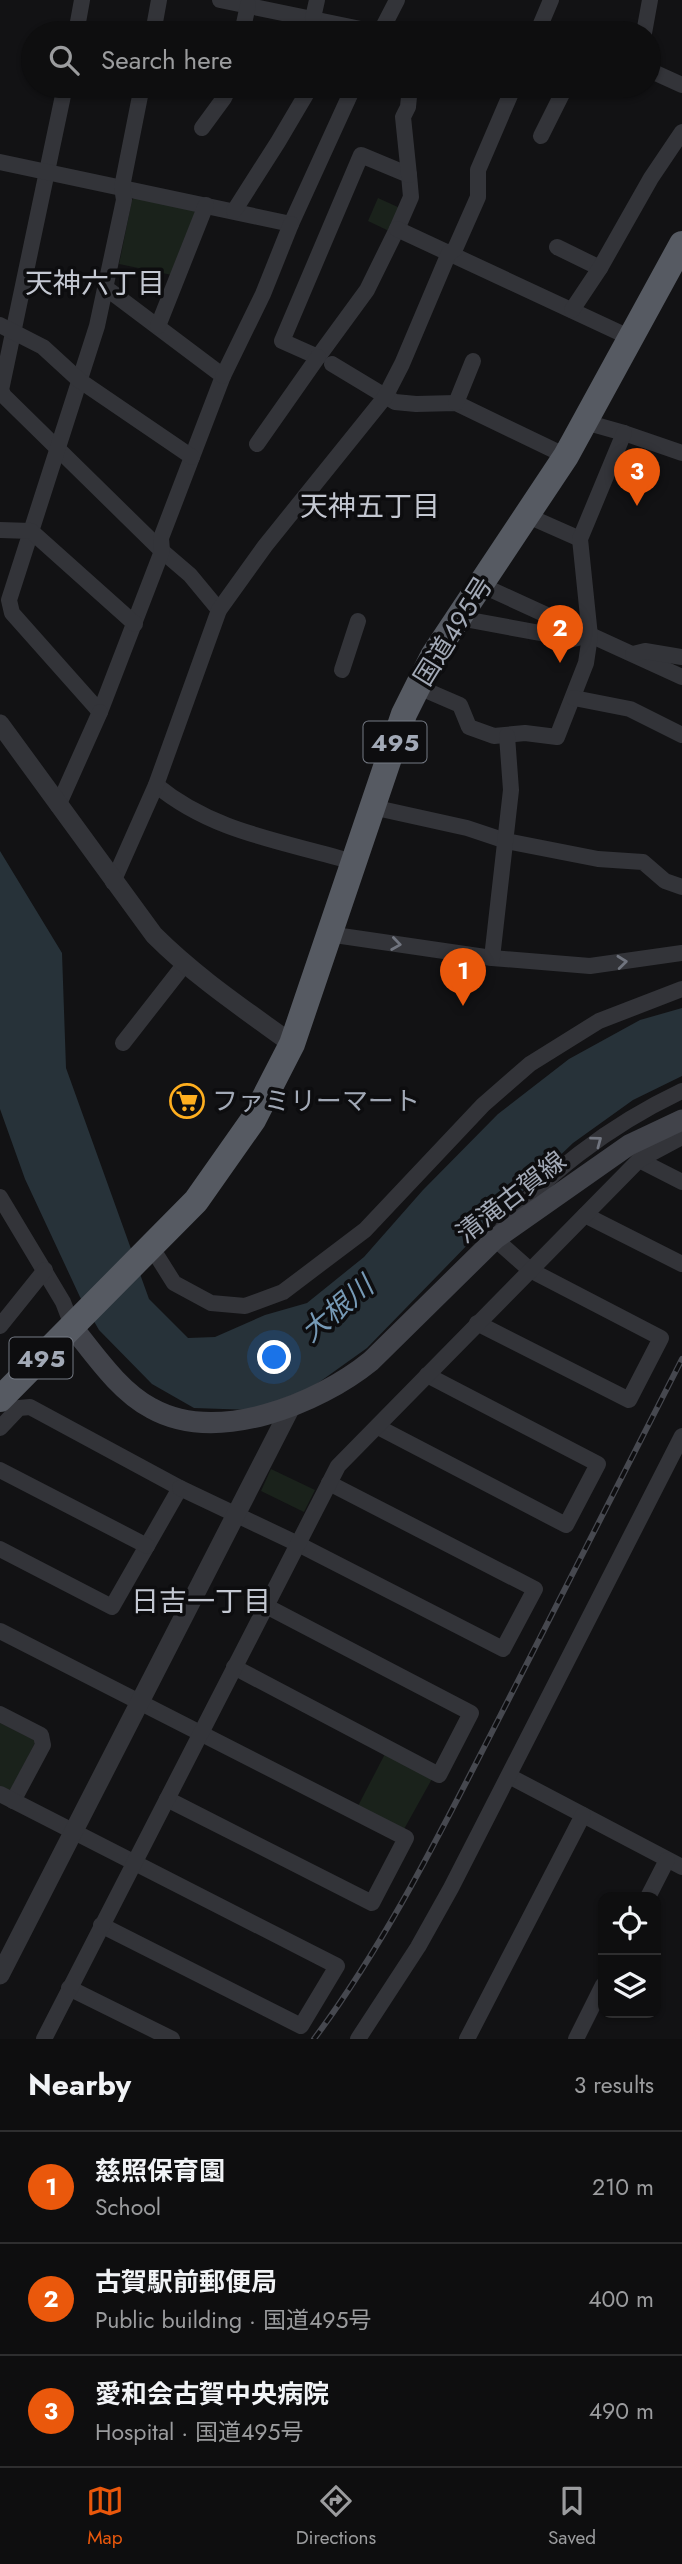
<!DOCTYPE html>
<html lang="en">
<head>
<meta charset="utf-8">
<style>
	:root { --surface:#0e0e0f; --page:#171718; --text:#f1f3f6; --muted:#9b9c9e; --line:#2e2e2f; --accent:#ea580c }
	body { margin:0; font-family:Jost,"Noto Sans JP",sans-serif; background:var(--page); color:var(--text) }
	.controls { position:absolute; right:21px; bottom:21px; display:grid; overflow:hidden; border-radius:14px; box-shadow:0 2px 5px #0004 }
	.controls button { width:63px; height:63px; display:grid; place-items:center; padding:0; border:0; border-bottom:2px solid var(--line); background:var(--surface); color:var(--text); font:35px sans-serif }
	.you { position:absolute; left:275px; top:1358px; width:24px; height:24px; margin:-18px; border:5px solid #fff; border-radius:50%; background:#1a73e8; box-shadow:0 0 0 10px #1a73e833 }
	.badge { display:grid; place-items:center; width:46px; height:46px; border-radius:50%; background:var(--accent); color:#fff; font-size:23px; font-weight:700 }
	.pin { position:absolute; translate:-50% -58px; filter:drop-shadow(0 2px 4px #0008) }
	.pin::after { content:''; position:absolute; top:37px; width:24px; height:21px; background:inherit; clip-path:polygon(0 0,100% 0,50% 100%) }
	.list { margin:0; padding:0; list-style:none }
	h2 { display:flex; justify-content:space-between; align-items:center; height:91px; margin:0; padding:0 28px; font-size:30px }
	h2 small { font-size:23px; font-weight:400; color:var(--muted) }
	.list li { display:grid; grid-template-columns:46px 1fr auto; gap:21px; align-items:center; box-sizing:border-box; height:112px; padding:0 28px; border-top:2px solid var(--line) }
	.list b { display:block; font-size:26px; white-space:nowrap }
	.list p { margin:0; font-size:23px; white-space:nowrap; color:var(--muted) }
	.list em { font-size:23px; font-style:normal; color:var(--muted) }
	.icon { flex:none; width:38px; height:38px; fill:none; stroke:currentColor; stroke-width:2; stroke-linecap:round; stroke-linejoin:round }
	.map { position:relative; flex:none; width:682px; height:2039px; overflow:hidden }
	.search { position:absolute; background:var(--surface); box-shadow:0 2px 5px #0004; left:21px; right:21px; top:21px; height:77px; display:flex; align-items:center; gap:18px; box-sizing:border-box; padding:0 24px; border-radius:38px; color:var(--muted); font-size:26px }
	.sheet { height:427px; background:var(--surface) }
	nav { display:flex; justify-content:space-around; align-items:center; box-sizing:border-box; height:98px; border-top:2px solid var(--line); background:var(--surface); font-size:19px; color:var(--muted) }
	nav a { display:grid; justify-items:center; gap:4px }
	nav .on { color:var(--accent) }
	.map>svg:first-child { display:block }
	.green { fill:#1a221b }
	.water { fill:#273239 }
	.lines { fill:none; stroke-linecap:round; stroke-linejoin:round }
	.minor { stroke:#333439; stroke-width:16 }
	.tertiary { stroke:#333439; stroke-width:19 }
	.secondary { stroke:#41434a; stroke-width:21 }
	.trunk { stroke:#565a62; stroke-width:26 }
	.rail-casing { stroke:#46484f; stroke-width:6 }
	.rail { stroke:#0d0d0f; stroke-width:3.5; stroke-dasharray:10; stroke-linecap:butt }
	.oneway { stroke:#70747e }
	.labels { text-anchor:middle; dominant-baseline:central; stroke-width:7; stroke-linejoin:round; paint-order:stroke }
	.shield { fill:#0d0d0f; stroke:#757a84; stroke-width:2 }
	.shield-label { font-size:24px; font-weight:bold; fill:#a2a9b6 }
	.street-label { font-size:26px; fill:#a2a9b6; stroke:#0d0d0f }
	.poi-label { font-size:26px; fill:#a2a9b6; stroke:#0d0d0f; text-anchor:start }
	.neighbourhood-label { font-size:28px; fill:#c4c8d2; stroke:#0d0d0f }
	.water-label { font-size:28px; font-style:italic; fill:#7699b5; stroke:#0d0d0f }
</style>
</head>
<body>
<div class="map">
<svg width="682" height="2039" viewBox="0 0 682 2039">
	<rect width="100%" height="100%" fill="#121214"/>
	<g class="green">
		<path d="M 135,197 L 194,208 L 197,214 L 172,275 L 119,264 L 132,200 Z"/>
		<path d="M 378,198 L 400,208 L 389,231 L 368,221 Z"/>
		<path d="M 271,1469 L 315,1490 L 304,1512 L 261,1491 Z"/>
		<path d="M 0,1723 L 36,1741 L 8,1795 L 0,1790 Z"/>
		<path d="M 386,1752 L 433,1777 L 403,1831 L 358,1806 Z"/>
	</g>
	<path class="water" d="M 0,851 L 62,953 L 66,1068 L 149,1299 L 188,1338 L 215,1337 L 265,1315 L 307,1303 L 364,1257 L 423,1190 L 498,1114 L 569,1059 L 640,1020 L 682,1008 L 682,1076 L 633,1100 L 573,1143 L 477,1235 L 367,1348 L 311,1388 L 253,1410 L 194,1408 L 152,1384 L 99,1330 L 80,1297 L 25,1179 L 0,1109 Z"/>
	<g class="lines">
		<g class="minor">
			<path d="M 220,0 L 380,33"/>
			<path d="M 313,18 L 317,0"/>
			<path d="M 76,33 L 82,0"/>
			<path d="M 153,33 L 159,0"/>
			<path d="M 242,33 L 248,5"/>
			<path d="M 380,33 L 397,0"/>
			<path d="M 537,33 L 551,0"/>
			<path d="M 644,33 L 650,0"/>
			<path d="M 649,70 L 682,85"/>
			<path d="M 65,86 L 1,390 L 4,396 L 162,551 L 190,575 L 219,610"/>
			<path d="M 202,128 L 224,98 L 230,86"/>
			<path d="M 541,136 L 566,86"/>
			<path d="M 361,155 L 409,175 L 411,197 L 397,229 L 367,290 L 318,357 L 282,341 Z"/>
			<path d="M 0,162 L 291,224 L 354,86"/>
			<path d="M 409,175 L 403,117 L 408,107 L 410,86"/>
			<path d="M 234,211 L 278,142 L 311,86"/>
			<path d="M 397,229 L 631,338"/>
			<path d="M 557,247 L 600,268"/>
			<path d="M 106,288 L 223,376 L 161,538 L 162,551 L 100,712 L 12,613 L 9,600 L 97,326 L 124,200 L 122,187 L 142,86"/>
			<path d="M 572,310 L 600,268 L 651,178 L 682,132"/>
			<path d="M 0,325 L 43,347 L 79,380 L 192,457"/>
			<path d="M 158,326 L 206,205"/>
			<path d="M 332,364 L 395,402 L 416,404 L 456,403 L 566,456"/>
			<path d="M 223,376 L 263,294 L 291,224"/>
			<path d="M 456,403 L 473,361"/>
			<path d="M 585,422 L 624,433 L 682,453"/>
			<path d="M 257,444 L 318,357"/>
			<path d="M 528,516 L 580,539"/>
			<path d="M 0,530 L 31,531 L 135,624"/>
			<path d="M 481,585 L 682,677"/>
			<path d="M 459,618 L 573,639 L 587,636"/>
			<path d="M 633,654 L 645,651 L 682,657"/>
			<path d="M 342,670 L 358,621"/>
			<path d="M 416,686 L 460,705 L 469,727 L 494,736 L 525,733 L 557,737 L 586,663 L 590,636 L 580,539 L 624,433"/>
			<path d="M 574,698 L 630,709 L 682,735"/>
			<path d="M 156,785 C 214,833 284,841 353,862"/>
			<path d="M 58,806 L 100,712"/>
			<path d="M 372,807 L 467,828 L 506,841 L 598,859 L 643,862 L 665,881 L 682,887"/>
			<path d="M 113,882 L 156,785 L 219,610 L 265,546 L 385,397 L 402,364 L 449,253 L 455,249 L 478,197 L 478,170 L 514,86"/>
			<path d="M 328,934 L 492,958 L 590,966 L 682,953"/>
			<path d="M 492,958 L 511,790 L 507,736"/>
			<path d="M 123,1043 L 184,965"/>
			<path d="M 639,1160 L 682,1182"/>
			<path d="M 0,1197 L 63,1302 L 73,1328"/>
			<path d="M 585,1215 L 682,1264"/>
			<path d="M 152,1248 L 174,1283 L 211,1303 L 245,1306 L 283,1292 L 365,1230 L 483,1105 L 530,1064 L 599,1021 L 682,989"/>
			<path d="M 477,1323 L 629,1400 L 661,1338 L 530,1270 L 495,1239 C 536,1178 616,1122 682,1091"/>
			<path d="M 0,1326 L 45,1270"/>
			<path d="M 378,1427 L 566,1525 L 598,1464 L 427,1375"/>
			<path d="M 0,1428 L 19,1408 L 30,1407 L 180,1488 L 112,1607 L 0,1549"/>
			<path d="M 0,1470 L 147,1546"/>
			<path d="M 180,1488 L 298,1544 L 503,1649 L 535,1589 L 329,1483"/>
			<path d="M 0,1631 L 406,1838 L 372,1903 L 167,1799"/>
			<path d="M 234,1667 L 439,1775 L 471,1713 L 266,1606"/>
			<path d="M 0,1714 L 41,1735 L 43,1745 L 13,1801"/>
			<path d="M 509,1776 L 682,1867"/>
			<path d="M 0,1794 L 337,1966 L 301,2026 L 101,1925"/>
			<path d="M 648,1897 L 667,1860"/>
			<path d="M 69,1988 L 172,2039"/>
			<path d="M 44,2039 L 338,1466 L 639,1160 L 682,1137"/>
			<path d="M 358,2039 L 418,1947 L 451,1888 L 682,1436"/>
			<path d="M 467,2039 L 583,1815"/>
			<path d="M 576,2039 L 603,1985"/>
		</g>
		<g class="tertiary">
			<path d="M 0,724 L 154,935 C 196,977 244,1009 292,1044"/>
			<path d="M 0,1975 L 291,1407"/>
		</g>
		<path class="secondary" d="M 73,1328 C 95,1355 119,1391 151,1408 C 217,1445 318,1404 371,1361 L 495,1239 L 629,1145 L 682,1120"/>
		<path class="trunk" d="M 0,1399 L 196,1201 L 253,1120 L 292,1044 L 404,714 L 433,656 L 566,456 L 682,244"/>
		<g class="rail-casing">
			<path id="rail" d="M 314,2039 C 385,1944 438,1837 492,1732 C 555,1608 619,1483 682,1359"/>
		</g>
		<use href="#rail" class="rail"/>
	</g>
	<defs><path id="oneway-chevron" d="M-2-3.5L2.5 0L-2 3.5" fill="none" stroke-width="1.6" stroke-linecap="round" stroke-linejoin="round" transform="scale(1.75)"/></defs>
	<g class="oneway">
		<use href="#oneway-chevron" transform="translate(396 944) rotate(8)"/>
		<use href="#oneway-chevron" transform="translate(622 962) rotate(-6)"/>
		<use href="#oneway-chevron" transform="translate(597 1141) rotate(-37)"/>
	</g>
	<defs>
		<g id="supermarket-ring" transform="scale(1.75)"><circle r="9.5" fill="#0d0d0f" stroke="#ffaf1f" stroke-width="1.5"/><path d="M-6-5.5h2.5l.6 2H6L4.5 2H-2.5L-4.4-4H-6ZM-1.5 3.2a1.3 1.3 0 1 0 .1 0ZM3 3.2a1.3 1.3 0 1 0 .1 0Z" fill="#ffaf1f"/></g>
	</defs>
	<g fill-rule="evenodd">
		<use href="#supermarket-ring" x="187" y="1101"/>
	</g>
	<g class="labels">
		<g class="shield">
			<rect x="363.5" y="721.5" width="63" height="41" rx="5"/>
			<rect x="9.5" y="1337.5" width="63" height="41" rx="5"/>
		</g>
		<g class="shield-label">
			<text x="395" y="742">495</text>
			<text x="41" y="1358">495</text>
		</g>
		<g class="street-label">
			<text transform="translate(453 631) rotate(-58)">国道495号</text>
			<text transform="translate(511 1197) rotate(-38)">清滝古賀線</text>
		</g>
		<g class="poi-label">
			<text x="212" y="1101">ファミリーマート</text>
		</g>
		<g class="neighbourhood-label">
			<text x="95" y="283">天神六丁目</text>
			<text x="370" y="506">天神五丁目</text>
			<text x="201" y="1601">日吉一丁目</text>
		</g>
		<g class="water-label">
			<text transform="translate(337 1309) rotate(-40)">大根川</text>
		</g>
	</g>
</svg>
<div class="controls">
<button><svg class="icon" aria-label="locate" viewBox="0 0 24 24"><circle cx="12" cy="12" r="6"/><path d="M12 2v4M12 18v4M2 12h4M18 12h4"/></svg></button>
<button><svg class="icon" aria-label="layers" viewBox="0 0 24 24"><path d="M12 4l9 5-9 5-9-5zM3 14l9 5 9-5"/></svg></button>
</div>
<div class="you"></div>
<div class="pin badge" style="left:463px;top:1006px">1</div>
<div class="pin badge" style="left:560px;top:663px">2</div>
<div class="pin badge" style="left:637px;top:506px">3</div>
<div class="search"><svg class="icon" aria-label="search" viewBox="0 0 24 24"><circle cx="10" cy="10" r="6"/><path d="M15 15l6 6"/></svg>Search here</div>
</div>
<section class="sheet">
<h2>Nearby<small>3 results</small></h2>
<ul class="list">
<li><span class="badge">1</span><div><b>慈照保育園</b><p>School</p></div><em>210 m</em></li>
<li><span class="badge">2</span><div><b>古賀駅前郵便局</b><p>Public building · 国道495号</p></div><em>400 m</em></li>
<li><span class="badge">3</span><div><b>愛和会古賀中央病院</b><p>Hospital · 国道495号</p></div><em>490 m</em></li>
</ul>
</section>
<nav>
<a class="on"><svg class="icon" aria-label="map" viewBox="0 0 24 24"><path d="M3 6l6-2 6 2 6-2v14l-6 2-6-2-6 2zM9 4v14M15 6v14"/></svg>Map</a>
<a><svg class="icon" aria-label="directions" viewBox="0 0 24 24"><path d="M12 3l9 9-9 9-9-9zM9 14v-3h6M13 9l2 2-2 2"/></svg>Directions</a>
<a><svg class="icon" aria-label="saved" viewBox="0 0 24 24"><path d="M7 4h10v16l-5-4-5 4z"/></svg>Saved</a>
</nav>
</body>
</html>
